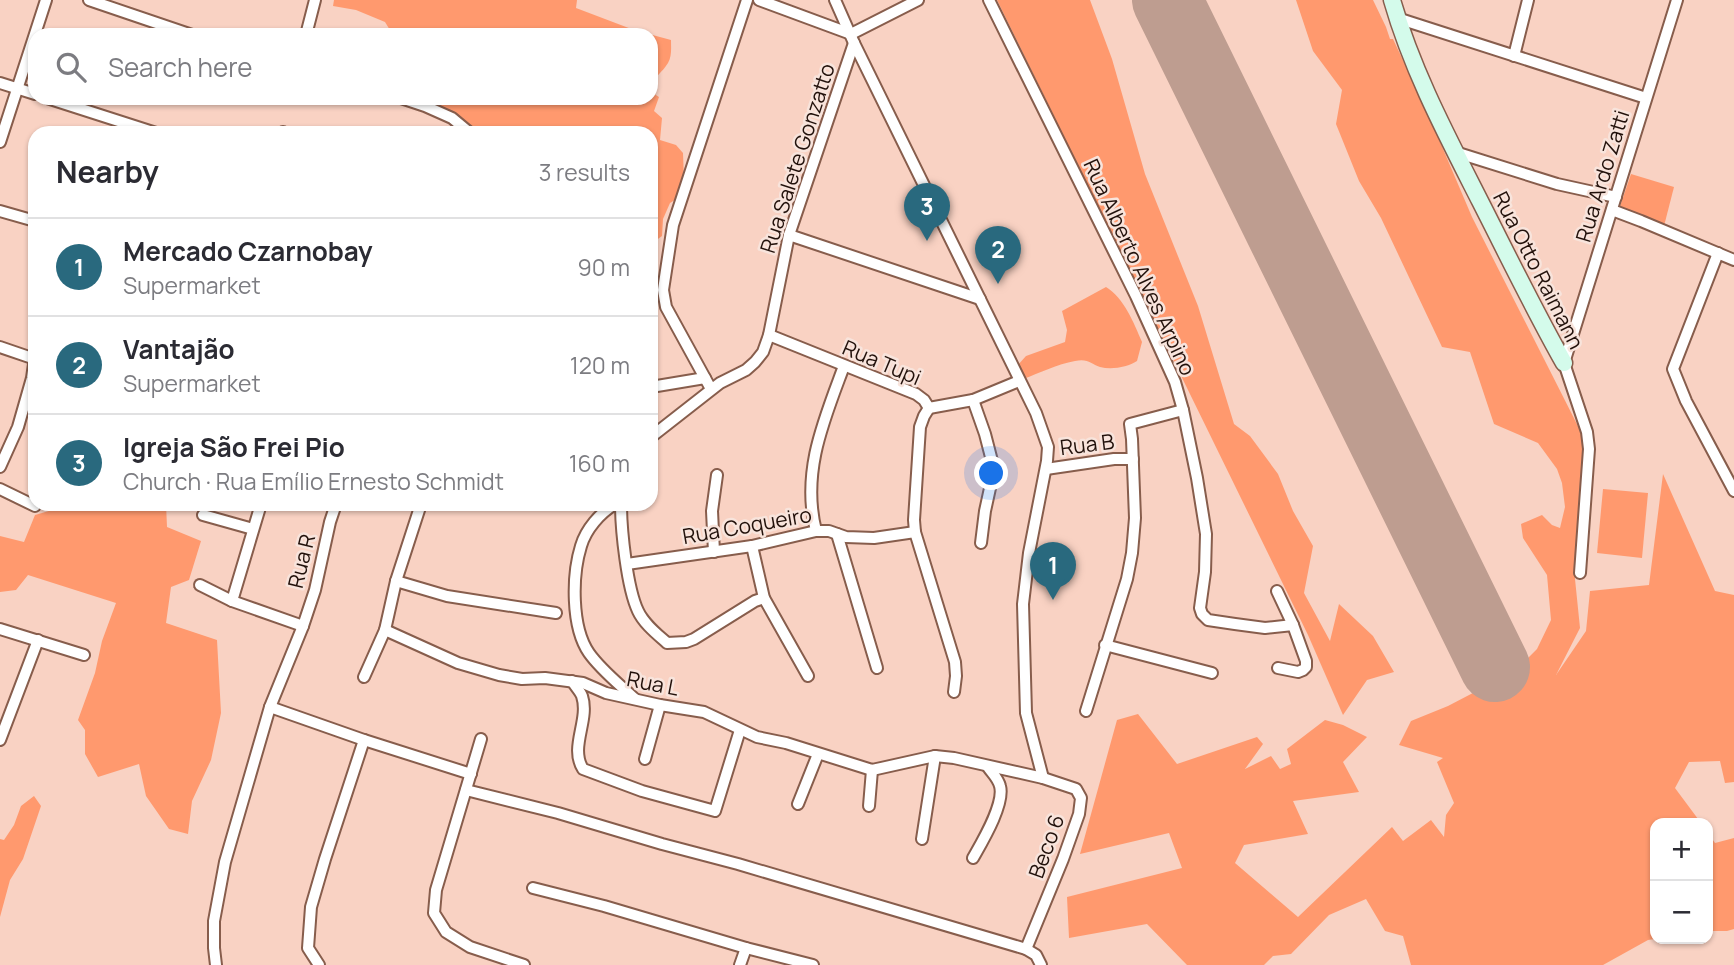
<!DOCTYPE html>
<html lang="en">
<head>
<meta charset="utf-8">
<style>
	:root { --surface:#fff; --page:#f2f2f3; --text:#2b2b33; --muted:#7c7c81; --line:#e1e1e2; --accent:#29697e }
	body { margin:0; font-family:Manrope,sans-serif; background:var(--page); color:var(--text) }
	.controls { position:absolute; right:21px; bottom:21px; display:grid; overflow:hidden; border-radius:14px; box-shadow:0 2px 5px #0004 }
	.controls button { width:63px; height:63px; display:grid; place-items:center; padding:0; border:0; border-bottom:2px solid var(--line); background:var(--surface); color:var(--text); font:35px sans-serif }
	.you { position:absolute; left:992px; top:474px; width:24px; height:24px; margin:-18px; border:5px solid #fff; border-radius:50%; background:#1a73e8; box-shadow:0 0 0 10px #1a73e833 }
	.badge { display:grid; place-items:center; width:46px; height:46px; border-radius:50%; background:var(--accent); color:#fff; font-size:23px; font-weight:700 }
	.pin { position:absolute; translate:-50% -58px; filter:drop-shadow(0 2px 4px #0008) }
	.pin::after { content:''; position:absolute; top:37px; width:24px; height:21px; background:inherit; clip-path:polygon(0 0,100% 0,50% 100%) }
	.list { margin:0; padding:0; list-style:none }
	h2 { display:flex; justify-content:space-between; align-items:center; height:91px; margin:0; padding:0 28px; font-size:30px }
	h2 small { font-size:23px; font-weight:400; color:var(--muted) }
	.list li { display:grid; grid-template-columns:46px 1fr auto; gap:21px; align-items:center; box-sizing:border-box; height:98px; padding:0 28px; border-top:2px solid var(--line) }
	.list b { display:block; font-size:26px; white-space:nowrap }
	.list p { margin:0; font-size:23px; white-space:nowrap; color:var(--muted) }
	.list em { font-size:23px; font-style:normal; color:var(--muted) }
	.icon { flex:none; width:38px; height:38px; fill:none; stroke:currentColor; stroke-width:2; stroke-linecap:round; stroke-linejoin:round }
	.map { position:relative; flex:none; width:1734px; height:965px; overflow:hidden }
	.search { position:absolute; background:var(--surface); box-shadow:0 2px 5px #0004; left:28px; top:28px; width:630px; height:77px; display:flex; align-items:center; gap:18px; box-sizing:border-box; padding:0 24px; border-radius:21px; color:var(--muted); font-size:26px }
	.panel { position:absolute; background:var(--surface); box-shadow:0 2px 5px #0004; left:28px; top:126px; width:630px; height:385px; border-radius:21px }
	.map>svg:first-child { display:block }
	.green { fill:#ff996e }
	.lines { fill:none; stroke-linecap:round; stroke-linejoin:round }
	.runway { stroke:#be9d90; stroke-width:70 }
	.street-casing { stroke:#875d4c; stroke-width:14 }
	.secondary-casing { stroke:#875d4c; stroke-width:19 }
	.street { stroke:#fff; stroke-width:10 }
	.secondary { stroke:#d4fbeb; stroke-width:16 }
	.labels { text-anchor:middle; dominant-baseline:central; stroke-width:5; stroke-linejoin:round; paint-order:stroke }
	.street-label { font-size:21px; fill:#22110b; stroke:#f8e4dc }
</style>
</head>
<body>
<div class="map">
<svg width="1734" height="965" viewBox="0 0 1734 965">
	<rect width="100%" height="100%" fill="#f9d2c3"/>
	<g class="green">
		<path d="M 334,0 L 577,0 L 576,8 L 634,30 L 671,40 C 671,48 672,56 668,63 C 662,73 656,74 651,87 L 651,35 L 393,35 L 385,22 L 356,10 L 333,6 Z"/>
		<path d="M 997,0 L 1090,0 L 1112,59 L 1145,174 L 1198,306 L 1234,424 L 1250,436 L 1278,474 L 1293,511 L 1313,546 L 1304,593 L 1330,641 L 1339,604 L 1373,636 L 1394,672 L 1367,680 L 1343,715 L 1308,635 Z"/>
		<path d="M 1296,0 L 1373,0 L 1386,27 L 1390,39 L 1393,39 L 1426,109 L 1472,217 L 1585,440 L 1581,472 L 1575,579 L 1580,628 L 1556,675 L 1586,631 L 1590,591 L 1649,585 L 1663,474 L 1715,591 L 1734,595 L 1734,782 L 1725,783 L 1720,761 L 1689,762 L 1675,788 L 1701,823 L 1655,823 L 1655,939 L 1648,940 L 1603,965 L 1411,965 L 1403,936 L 1385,931 L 1366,899 L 1329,915 L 1291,954 L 1273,956 L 1264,965 L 1187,965 L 1147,924 L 1069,938 L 1067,897 L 1182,868 L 1169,833 L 1080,854 L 1117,720 L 1138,714 L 1177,764 L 1257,737 L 1263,744 L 1245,769 L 1271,756 L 1280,769 L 1291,764 L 1287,749 L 1325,720 L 1343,725 L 1367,737 L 1343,762 L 1359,792 L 1293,801 L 1308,834 L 1244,845 L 1235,863 L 1298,917 L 1392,827 L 1403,841 L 1431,820 L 1444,837 L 1446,815 L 1454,803 L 1437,762 L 1443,758 L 1399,745 L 1411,721 L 1448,706 L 1515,671 L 1537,649 L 1551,620 L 1547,575 L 1523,538 L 1521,524 L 1542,515 L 1552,525 L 1560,528 L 1565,507 L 1562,483 L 1557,469 L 1538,443 L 1494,424 L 1470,352 L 1442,347 L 1381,218 L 1359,181 L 1336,124 L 1342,90 L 1313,51 Z"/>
		<path d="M 651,92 L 659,97 L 654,111 L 662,118 L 660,140 L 676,145 L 683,153 L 684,180 L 678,198 L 670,203 L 663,219 L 662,236 L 651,244 L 651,133 L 476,133 L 471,125 L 420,98 L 651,98 Z"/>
		<path d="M 1631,174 L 1674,187 L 1664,226 L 1619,209 Z"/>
		<path d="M 1106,287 C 1124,298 1134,323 1142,342 L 1137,361 C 1128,367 1112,370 1100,367 C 1091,364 1088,358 1075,361 C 1057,364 1040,373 1023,379 L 1017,366 L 1026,356 L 1065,342 L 1067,330 L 1062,311 Z"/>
		<path d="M 1603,489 L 1648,493 L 1642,558 L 1597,553 Z"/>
		<path d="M 73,504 L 166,504 L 167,527 L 201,541 L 189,580 L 171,587 L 166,623 L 217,640 L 221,713 L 211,760 L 192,801 L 188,834 L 169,829 L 146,796 L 139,764 L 98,777 L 85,754 L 85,730 L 78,720 L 95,673 L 102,641 L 116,603 L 28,575 L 16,590 L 0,592 L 0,536 L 24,542 L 35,515 Z"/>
		<path d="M 34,796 L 41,806 L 23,859 L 10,880 L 0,917 L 0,839 L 4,840 L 14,825 L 21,806 Z"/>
		<path d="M 1708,833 L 1715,843 L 1734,838 L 1734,929 L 1727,931 L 1708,931 Z"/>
	</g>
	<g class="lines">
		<path class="runway" d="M 1167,0 L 1495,667"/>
		<g class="street-casing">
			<g id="street">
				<path d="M 89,0 L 192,35"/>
				<path d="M 759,0 L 851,34"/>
				<path d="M 835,0 L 854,43 L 1036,413 L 1048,447 L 1047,461 L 1029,553 L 1023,604 L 1026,713 L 1043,778"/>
				<path d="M 989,0 L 1136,296 L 1175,382 L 1183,410 L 1197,478 L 1206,534 L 1205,572 L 1200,608 L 1202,614 L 1208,620 L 1235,624 L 1265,628 L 1293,625"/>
				<path d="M 1397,18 L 1646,98"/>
				<path d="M 851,34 L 918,0"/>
				<path d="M 306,35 L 315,0"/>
				<path d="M 1514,56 L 1528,0"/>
				<path d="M 0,83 L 35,94"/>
				<path d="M 47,98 L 156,133"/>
				<path d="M 401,98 L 425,106 L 452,118 L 470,133"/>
				<path d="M 283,133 L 283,132"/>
				<path d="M 0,142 L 46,0"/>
				<path d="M 1455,152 L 1557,184 L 1616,197"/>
				<path d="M 1612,210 L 1641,221 L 1734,260"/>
				<path d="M 0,211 L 35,221"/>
				<path d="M 789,235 L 980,299"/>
				<path d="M 1718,253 L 1673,369 L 1686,401 L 1734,491"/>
				<path d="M 769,335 L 916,394 L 924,400 L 929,408"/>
				<path d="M 0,347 L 35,359"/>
				<path d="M 651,387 L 705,378"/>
				<path d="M 711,389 L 666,307 L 663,290 L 673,225 L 747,0"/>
				<path d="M 973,400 L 985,434 L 992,461 L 992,479 L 985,511 L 981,543"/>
				<path d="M 929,408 L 924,416 L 920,427 L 914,520 L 915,532 L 955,662 L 956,676 L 954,692"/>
				<path d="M 929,408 L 973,400 L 1019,381"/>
				<path d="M 651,437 L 720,383 L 746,370 L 755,362 L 763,352 L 769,335 L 789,235 L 854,43"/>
				<path d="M 0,467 L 18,427 L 32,378 L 35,357"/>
				<path d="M 1046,469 L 1114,459 L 1133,459"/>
				<path d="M 0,489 L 35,506"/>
				<path d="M 261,504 L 232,601 L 303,626"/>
				<path d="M 615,504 C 600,513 586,529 581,546 C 572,575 571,627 589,653 C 601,670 619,684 635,699"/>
				<path d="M 621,504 C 621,530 627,588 638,611 C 644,624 657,634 667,643 L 686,642 L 694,639 L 755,601 L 764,598"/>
				<path d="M 203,515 L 253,529"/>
				<path d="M 816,531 C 801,472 824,420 844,366"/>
				<path d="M 837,534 L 877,668"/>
				<path d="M 752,546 L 764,598 L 808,676"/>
				<path d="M 714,552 L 712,511 L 717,475"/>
				<path d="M 627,564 L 752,546 L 816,531 L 829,531 L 846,537 L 874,538 L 915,532"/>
				<path d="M 1580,573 L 1589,449 L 1587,432 L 1564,363 L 1677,0"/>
				<path d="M 396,581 L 447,596 L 556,613"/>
				<path d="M 200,585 L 232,601"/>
				<path d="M 1277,591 L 1293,625 L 1306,661 L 1306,667 L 1303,670 L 1298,672 L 1278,668"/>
				<path d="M 0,629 L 84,655"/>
				<path d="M 385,630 L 458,663 L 499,675 L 522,679 L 545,678 L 583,683 L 606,693 L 660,705 L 704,712 L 757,737 L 786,743 L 872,770 L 935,756 L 954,758 L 1043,778 L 1076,789 L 1081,798 L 1079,814 L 1063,859 L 1026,949"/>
				<path d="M 1105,645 L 1212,673"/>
				<path d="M 364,677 L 385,630 L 396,581 L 421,504"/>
				<path d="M 572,681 C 575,686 580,691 582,696 C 590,720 569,747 583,769 L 642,791 L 715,811 L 740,730"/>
				<path d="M 270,707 L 364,740 L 471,774"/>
				<path d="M 1086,711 L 1127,579 L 1132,553 L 1135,518 L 1132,439 L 1130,424 L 1183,410"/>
				<path d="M 481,739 L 436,890 L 434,913 L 446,932 L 470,947 L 524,965"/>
				<path d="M 0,740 L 38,640"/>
				<path d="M 645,759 L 660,705"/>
				<path d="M 466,790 L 558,813 L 662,844 L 738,864 L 1026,949 L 1036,955 L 1041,965"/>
				<path d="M 798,804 L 818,754"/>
				<path d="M 869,806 L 872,770"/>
				<path d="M 922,839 L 935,756"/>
				<path d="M 973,858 C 982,842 1005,804 1000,786 C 998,778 992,773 988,767"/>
				<path d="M 533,888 L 604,906 L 746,948 L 813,965"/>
				<path d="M 216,965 L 214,948 L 214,921 L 225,862 L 270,707 L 303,626 L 315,590 L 330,522 L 336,504"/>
				<path d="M 319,965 L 308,948 L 311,907 L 325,859 L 364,740"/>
				<path d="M 740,965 L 746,948"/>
			</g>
		</g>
		<g class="secondary-casing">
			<path id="secondary" d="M 1392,0 C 1412,70 1447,136 1480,201 C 1508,256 1534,310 1564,363"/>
		</g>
		<use href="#street" class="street"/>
		<use href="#secondary" class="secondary"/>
	</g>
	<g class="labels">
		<g class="street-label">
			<text transform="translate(797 158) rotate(-72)">Rua Salete Gonzatto</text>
			<text transform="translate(1602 176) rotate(-73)">Rua Ardo Zatti</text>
			<text transform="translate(1140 267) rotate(65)">Rua Alberto Alves Arpino</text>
			<text transform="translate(1539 270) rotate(63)">Rua Otto Raimann</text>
			<text transform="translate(882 362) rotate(23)">Rua Tupi</text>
			<text transform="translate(1087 444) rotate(-7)">Rua B</text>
			<text transform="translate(747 525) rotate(-10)">Rua Coqueiro</text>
			<text transform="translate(301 561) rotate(-76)">Rua R</text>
			<text transform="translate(653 683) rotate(11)">Rua L</text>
			<text transform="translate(1046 846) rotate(-70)">Beco 6</text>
		</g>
	</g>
</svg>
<div class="controls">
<button>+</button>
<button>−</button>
</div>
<div class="you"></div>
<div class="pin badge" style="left:1053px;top:600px">1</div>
<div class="pin badge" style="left:998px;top:284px">2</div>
<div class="pin badge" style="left:927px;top:241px">3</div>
<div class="search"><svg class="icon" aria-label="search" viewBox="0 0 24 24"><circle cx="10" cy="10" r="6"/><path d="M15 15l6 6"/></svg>Search here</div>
<section class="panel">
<h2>Nearby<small>3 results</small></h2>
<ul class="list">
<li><span class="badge">1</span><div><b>Mercado Czarnobay</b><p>Supermarket</p></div><em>90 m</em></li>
<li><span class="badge">2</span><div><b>Vantajão</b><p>Supermarket</p></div><em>120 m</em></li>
<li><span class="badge">3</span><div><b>Igreja São Frei Pio</b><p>Church · Rua Emílio Ernesto Schmidt</p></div><em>160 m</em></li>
</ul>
</section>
</div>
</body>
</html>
